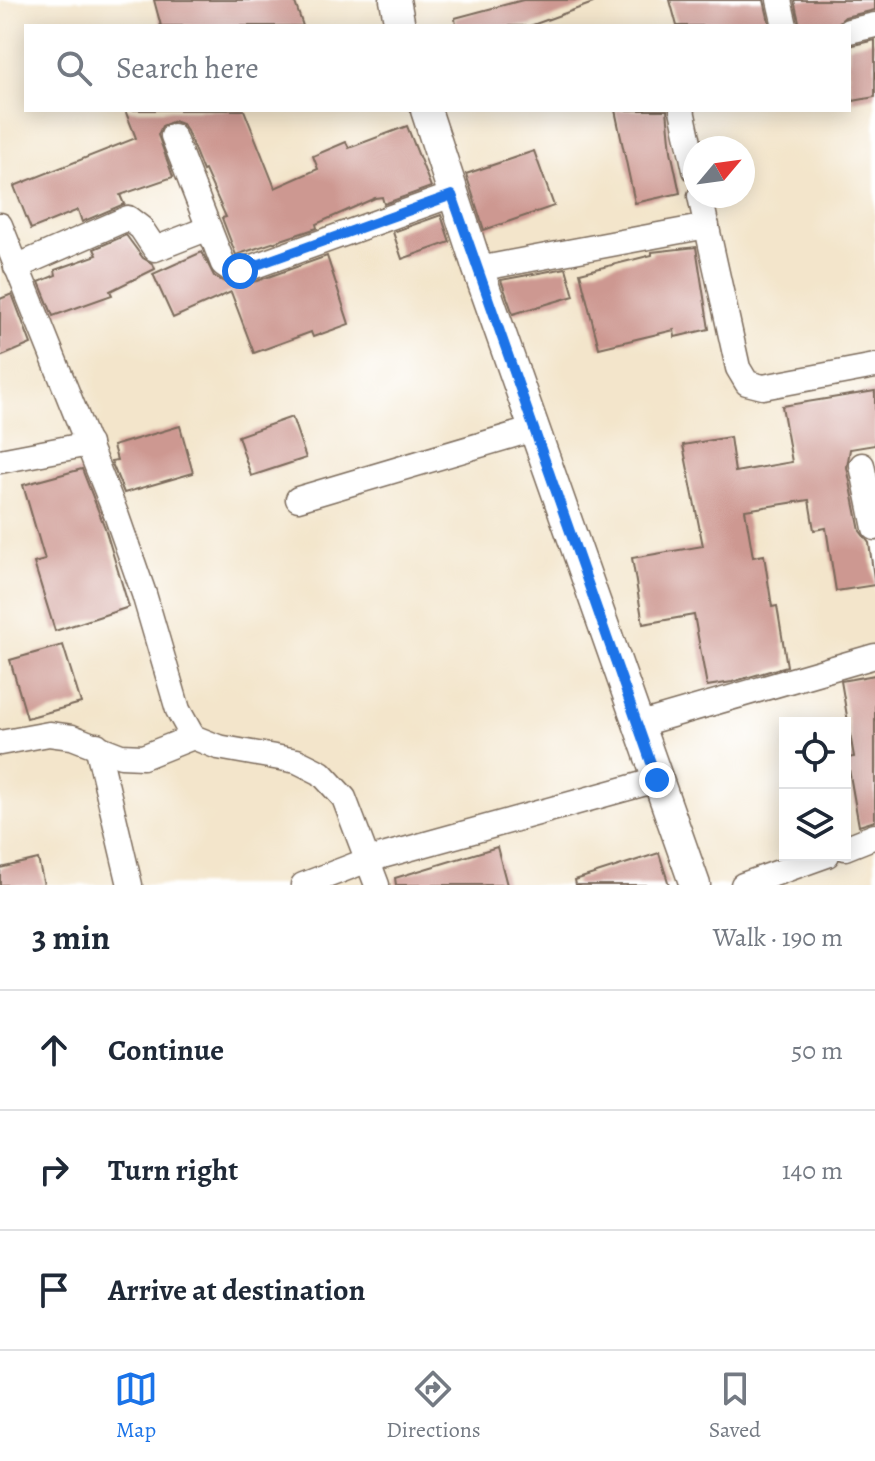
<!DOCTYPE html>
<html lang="en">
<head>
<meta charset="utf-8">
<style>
	:root { --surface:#fff; --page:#f6f6f7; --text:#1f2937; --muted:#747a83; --line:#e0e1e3; --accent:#1a73e8 }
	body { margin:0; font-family:Alegreya,serif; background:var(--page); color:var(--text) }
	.controls { position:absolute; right:24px; bottom:24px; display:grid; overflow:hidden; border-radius:0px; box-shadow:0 4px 20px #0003 }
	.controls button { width:72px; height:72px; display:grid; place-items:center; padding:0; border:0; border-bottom:2px solid var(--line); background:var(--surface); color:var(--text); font:40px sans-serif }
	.compass { position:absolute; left:683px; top:136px; width:72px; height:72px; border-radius:50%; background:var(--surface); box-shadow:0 4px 20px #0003; rotate:61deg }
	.stop { position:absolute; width:24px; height:24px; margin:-18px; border:6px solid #1a73e8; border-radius:50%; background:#fff }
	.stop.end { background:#1a73e8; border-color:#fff; box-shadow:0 2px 8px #0008 }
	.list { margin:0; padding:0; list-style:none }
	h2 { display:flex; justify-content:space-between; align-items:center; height:104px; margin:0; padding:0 32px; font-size:34px }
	h2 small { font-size:26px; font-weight:400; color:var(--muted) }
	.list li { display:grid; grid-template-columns:52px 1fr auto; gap:24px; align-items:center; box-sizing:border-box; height:120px; padding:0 32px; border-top:2px solid var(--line) }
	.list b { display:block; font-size:30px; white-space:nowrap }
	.list em { font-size:26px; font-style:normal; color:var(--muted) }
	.icon { flex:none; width:44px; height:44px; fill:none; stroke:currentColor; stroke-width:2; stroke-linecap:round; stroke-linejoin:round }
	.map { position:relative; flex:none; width:875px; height:885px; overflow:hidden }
	.search { position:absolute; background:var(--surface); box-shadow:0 4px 20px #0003; left:24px; right:24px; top:24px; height:88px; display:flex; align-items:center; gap:20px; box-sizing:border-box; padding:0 28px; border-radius:0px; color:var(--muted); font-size:30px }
	.sheet { height:464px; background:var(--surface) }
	nav { display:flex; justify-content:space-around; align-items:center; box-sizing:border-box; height:112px; border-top:2px solid var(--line); background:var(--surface); font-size:22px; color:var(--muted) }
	nav a { display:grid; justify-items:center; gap:4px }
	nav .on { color:var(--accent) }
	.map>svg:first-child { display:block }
	.building { fill:#cd9891 }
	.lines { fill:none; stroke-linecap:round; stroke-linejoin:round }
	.minor-casing { stroke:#7b6b5b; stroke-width:27 }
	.tertiary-casing { stroke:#7b6b5b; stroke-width:33 }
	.minor { stroke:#fff; stroke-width:24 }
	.tertiary { stroke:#fff; stroke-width:30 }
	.route { stroke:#1a73e8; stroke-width:10 }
</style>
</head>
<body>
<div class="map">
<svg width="875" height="885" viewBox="0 0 875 885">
	<rect width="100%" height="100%" fill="#fff"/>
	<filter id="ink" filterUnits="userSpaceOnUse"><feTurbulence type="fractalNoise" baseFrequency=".0125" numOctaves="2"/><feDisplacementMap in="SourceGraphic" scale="16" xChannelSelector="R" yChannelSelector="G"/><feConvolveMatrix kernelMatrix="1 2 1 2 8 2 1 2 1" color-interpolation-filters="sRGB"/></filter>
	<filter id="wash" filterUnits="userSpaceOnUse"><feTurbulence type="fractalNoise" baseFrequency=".006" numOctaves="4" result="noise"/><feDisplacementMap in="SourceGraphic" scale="32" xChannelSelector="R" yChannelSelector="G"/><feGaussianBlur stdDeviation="1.8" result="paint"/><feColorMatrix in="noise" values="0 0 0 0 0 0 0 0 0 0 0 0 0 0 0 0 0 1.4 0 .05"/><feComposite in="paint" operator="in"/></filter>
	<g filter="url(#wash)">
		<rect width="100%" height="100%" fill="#f3e5cb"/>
		<g id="blocks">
			<g class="building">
				<path d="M 154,0 L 294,0 L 303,26 L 161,26 Z"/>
				<path d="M 523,0 L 593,0 L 593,3 L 530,26 L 456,26 L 455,18 Z"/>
				<path d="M 670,0 L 764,0 L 770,26 L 677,26 Z"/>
				<path d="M 794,0 L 875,0 L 875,10 L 845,17 L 835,26 L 800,26 Z"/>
				<path d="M 875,40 L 875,97 L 853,101 L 849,78 L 849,46 Z"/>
				<path d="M 125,110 L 244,110 L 275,188 L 318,169 L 313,156 L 346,142 L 349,148 L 407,126 L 431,187 L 384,204 L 382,197 L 375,198 L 316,224 L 317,228 L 236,255 L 222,218 L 226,217 L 205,170 L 203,171 L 187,131 L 182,124 L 174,121 L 162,126 L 158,135 L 173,177 L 120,195 L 124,204 L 82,222 L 78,210 L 31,229 L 14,186 L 136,138 Z"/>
				<path d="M 615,110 L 667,110 L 671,151 L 680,193 L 635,203 Z"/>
				<path d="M 534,151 L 554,206 L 484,230 L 466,174 Z"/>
				<path d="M 441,215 L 450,242 L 402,259 L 393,232 Z"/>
				<path d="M 126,235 L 143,258 L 153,264 L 155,269 L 110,291 L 112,295 L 53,316 L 39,282 L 56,275 L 55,270 L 97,255 L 94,249 Z"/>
				<path d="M 696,247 L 709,329 L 675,337 L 674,330 L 599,348 L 580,273 L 652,255 L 652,252 Z"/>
				<path d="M 202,252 L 214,276 L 231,286 L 257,281 L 327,256 L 349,324 L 313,337 L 311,332 L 254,353 L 231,292 L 173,318 L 153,274 Z"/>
				<path d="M 566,268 L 574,296 L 513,314 L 501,280 Z"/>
				<path d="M 12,294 L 31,344 L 0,357 L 0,299 Z"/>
				<path d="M 875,391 L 875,445 L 850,449 L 847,467 L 860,531 L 869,543 L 875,585 L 836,591 L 826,528 L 814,530 L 809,500 L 745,510 L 753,557 L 764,555 L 772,607 L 777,606 L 787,666 L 732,682 L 707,686 L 694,615 L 643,624 L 632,558 L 703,546 L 683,445 L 730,437 L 735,472 L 792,462 L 782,406 Z"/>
				<path d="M 292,417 L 306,458 L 251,476 L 238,436 Z"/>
				<path d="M 180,426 L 193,473 L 124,493 L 111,461 L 117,460 L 113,446 Z"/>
				<path d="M 82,469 L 105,528 L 129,607 L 55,631 L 34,563 L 45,560 L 23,485 Z"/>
				<path d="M 63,645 L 81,703 L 27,718 L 10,660 Z"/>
				<path d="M 875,675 L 875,821 L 859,826 L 847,758 L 854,757 L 841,681 Z"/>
				<path d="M 497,847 L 507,885 L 396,885 L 395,878 Z"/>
				<path d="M 659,853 L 669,885 L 576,885 L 575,880 Z"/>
				<path d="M 38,859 L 44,885 L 0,885 L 0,868 Z"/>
			</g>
		</g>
	</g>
	<g filter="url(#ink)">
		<use href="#blocks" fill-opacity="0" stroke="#7b6b5b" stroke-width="2"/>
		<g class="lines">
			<g class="minor-casing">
				<g id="minor">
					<path d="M 779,0 L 785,26"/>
					<path d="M 849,31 L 875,25"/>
					<path d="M 682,110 L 695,170"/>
					<path d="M 173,136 L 223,264 L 233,271 L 252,267 L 452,195"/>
					<path d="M 700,196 L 738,368 L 747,383 L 763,387 L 875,366"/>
					<path d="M 0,225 L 116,514 L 144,594 L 178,710 L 193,737 L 218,747 L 297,761 L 321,773 L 344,798 L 377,885"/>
					<path d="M 16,267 L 128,218 L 141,228 L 155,249 L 209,228"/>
					<path d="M 478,269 L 707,226"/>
					<path d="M 0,461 L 89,444"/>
					<path d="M 862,465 L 875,528"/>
					<path d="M 298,499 L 534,429"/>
					<path d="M 637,725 L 875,656"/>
					<path d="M 0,743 L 49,734 L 72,737 L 121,756 L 143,757 L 193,737"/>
					<path d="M 97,745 L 130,885"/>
					<path d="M 845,848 L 875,836"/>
					<path d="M 303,885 L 368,860 L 657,780"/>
					<path d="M 743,885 L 827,855"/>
				</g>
			</g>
			<g class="tertiary-casing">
				<g id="tertiary">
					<path d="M 395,0 L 400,26"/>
					<path d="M 426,110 L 478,269 L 695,885"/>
				</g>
			</g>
			<use href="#minor" class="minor"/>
			<use href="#tertiary" class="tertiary"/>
		</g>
	</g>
	<g class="lines" filter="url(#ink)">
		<path class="route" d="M 240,271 L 452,195 L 657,780"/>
	</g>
</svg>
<div class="controls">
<button><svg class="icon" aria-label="locate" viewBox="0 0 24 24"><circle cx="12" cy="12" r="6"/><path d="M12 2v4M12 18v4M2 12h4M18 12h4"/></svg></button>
<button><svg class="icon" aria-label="layers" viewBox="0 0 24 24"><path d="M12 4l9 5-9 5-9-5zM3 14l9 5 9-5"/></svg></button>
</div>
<svg class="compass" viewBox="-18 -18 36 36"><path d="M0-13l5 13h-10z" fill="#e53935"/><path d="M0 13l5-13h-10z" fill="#747a83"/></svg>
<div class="stop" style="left:240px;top:271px"></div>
<div class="stop end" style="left:657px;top:780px"></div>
<div class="search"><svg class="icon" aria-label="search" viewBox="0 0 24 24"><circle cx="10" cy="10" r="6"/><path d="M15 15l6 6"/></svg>Search here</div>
</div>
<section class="sheet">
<h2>3 min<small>Walk · 190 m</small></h2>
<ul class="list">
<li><svg class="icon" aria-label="ahead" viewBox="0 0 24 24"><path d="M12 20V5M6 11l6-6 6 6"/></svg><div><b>Continue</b></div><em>50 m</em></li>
<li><svg class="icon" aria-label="right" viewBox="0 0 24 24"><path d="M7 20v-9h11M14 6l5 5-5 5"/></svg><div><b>Turn right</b></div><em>140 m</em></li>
<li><svg class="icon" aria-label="arrive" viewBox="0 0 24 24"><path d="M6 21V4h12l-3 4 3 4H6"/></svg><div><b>Arrive at destination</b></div></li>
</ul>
</section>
<nav>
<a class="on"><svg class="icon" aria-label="map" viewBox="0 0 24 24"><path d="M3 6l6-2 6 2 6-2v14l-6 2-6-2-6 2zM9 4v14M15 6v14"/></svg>Map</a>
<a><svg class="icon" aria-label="directions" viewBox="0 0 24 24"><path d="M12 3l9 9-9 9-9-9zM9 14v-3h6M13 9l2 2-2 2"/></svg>Directions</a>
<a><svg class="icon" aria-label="saved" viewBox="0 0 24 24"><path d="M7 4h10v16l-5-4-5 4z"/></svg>Saved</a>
</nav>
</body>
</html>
